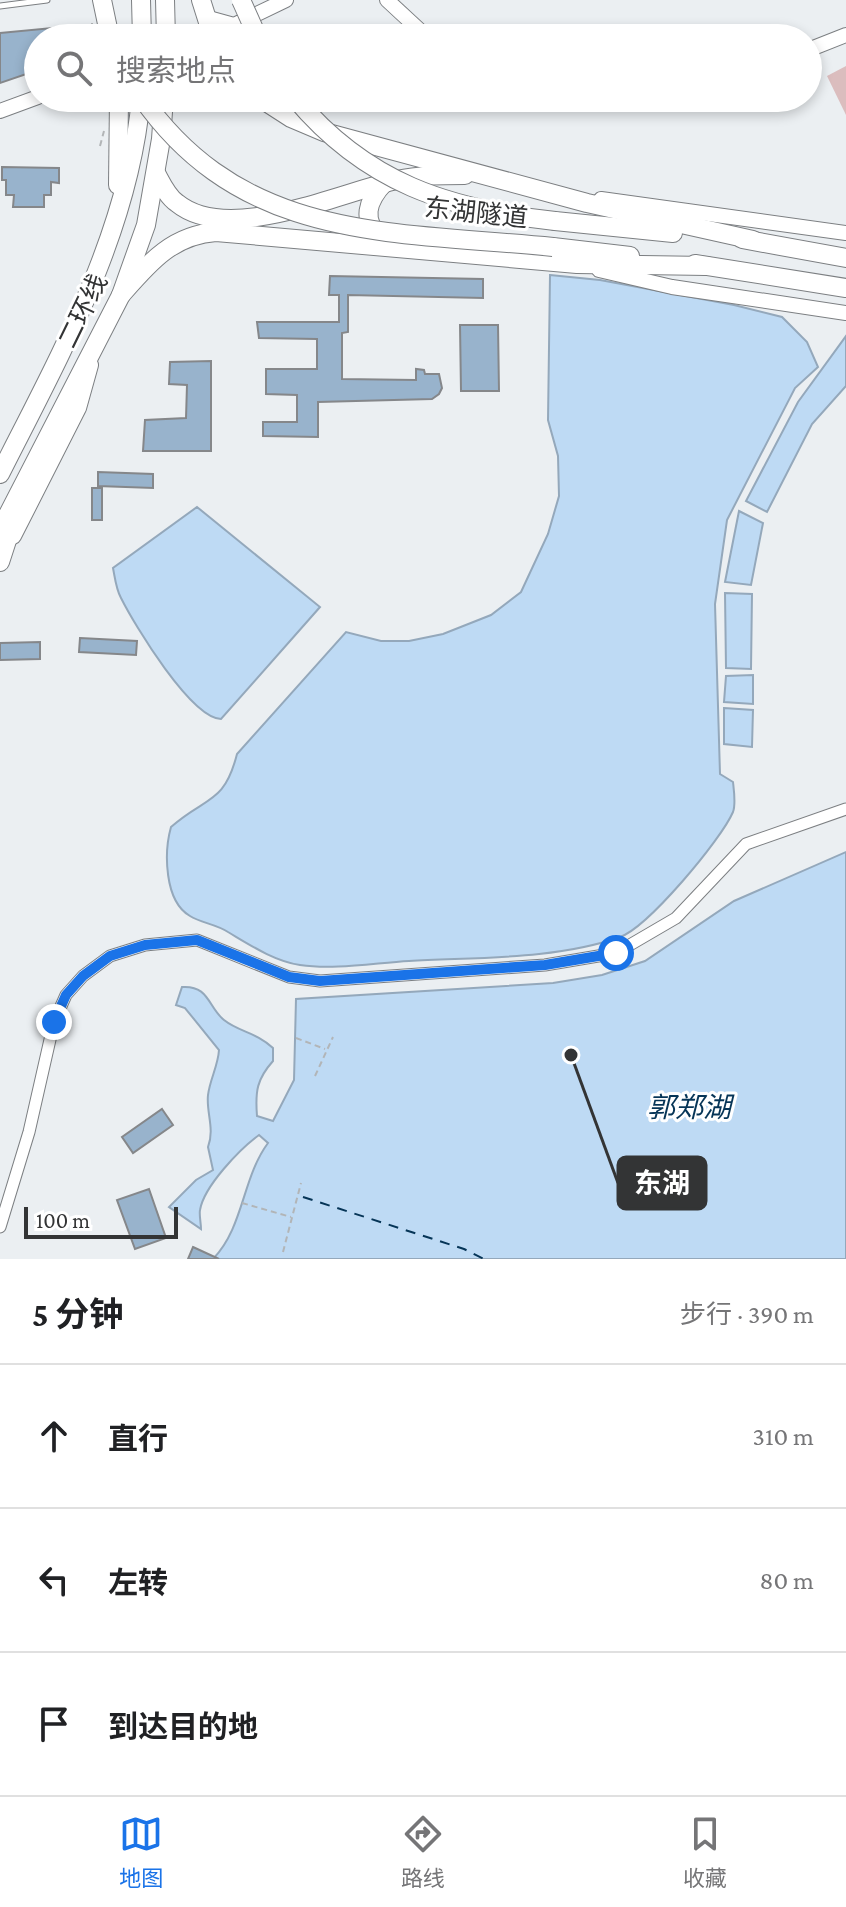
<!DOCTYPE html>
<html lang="zh">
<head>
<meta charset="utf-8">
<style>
	:root { --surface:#fff; --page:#f6f6f6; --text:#202124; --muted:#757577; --line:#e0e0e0; --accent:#1a73e8 }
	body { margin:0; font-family:"Crimson Pro","Noto Sans SC",serif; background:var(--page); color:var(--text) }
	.scale { position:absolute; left:24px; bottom:20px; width:154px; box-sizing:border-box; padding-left:8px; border:4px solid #333435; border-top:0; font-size:22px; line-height:28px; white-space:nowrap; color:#333435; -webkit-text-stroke:6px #fff; paint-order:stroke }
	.stop { position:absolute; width:24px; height:24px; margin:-18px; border:6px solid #1a73e8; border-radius:50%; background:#fff }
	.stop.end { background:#1a73e8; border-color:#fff; box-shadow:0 2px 8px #0008 }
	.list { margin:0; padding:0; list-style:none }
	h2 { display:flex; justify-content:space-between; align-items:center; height:104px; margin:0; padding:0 32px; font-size:34px }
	h2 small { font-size:26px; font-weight:400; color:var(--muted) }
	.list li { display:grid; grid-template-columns:52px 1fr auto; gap:24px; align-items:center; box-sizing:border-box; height:144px; padding:0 32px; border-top:2px solid var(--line) }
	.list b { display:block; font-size:30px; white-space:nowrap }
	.list em { font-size:26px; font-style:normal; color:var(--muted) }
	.icon { flex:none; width:44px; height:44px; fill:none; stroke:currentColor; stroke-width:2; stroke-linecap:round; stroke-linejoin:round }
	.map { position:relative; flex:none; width:846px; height:1259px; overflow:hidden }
	.search { position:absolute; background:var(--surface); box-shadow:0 4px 12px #0003; left:24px; right:24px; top:24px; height:88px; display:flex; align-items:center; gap:20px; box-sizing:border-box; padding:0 28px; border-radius:44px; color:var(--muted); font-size:30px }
	.sheet { height:536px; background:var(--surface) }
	nav { display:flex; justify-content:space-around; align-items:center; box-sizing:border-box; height:112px; border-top:2px solid var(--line); background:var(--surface); font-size:22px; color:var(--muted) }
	nav a { display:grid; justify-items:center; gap:4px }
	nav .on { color:var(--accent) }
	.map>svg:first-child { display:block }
	.green { fill:#dbbdbe }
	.water { fill:#bedaf4; stroke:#94a8bb; stroke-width:2 }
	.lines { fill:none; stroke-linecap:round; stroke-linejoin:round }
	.ferry { stroke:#063557; stroke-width:2; stroke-dasharray:10 8; stroke-linecap:butt }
	.building { fill:#98b3cc; stroke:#85878a; stroke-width:2 }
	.service-casing { stroke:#7c7f82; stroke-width:7 }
	.minor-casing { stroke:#7c7f82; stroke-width:13 }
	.tertiary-casing { stroke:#7c7f82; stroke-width:16 }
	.secondary-casing { stroke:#7c7f82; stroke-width:18 }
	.trunk-casing { stroke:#7c7f82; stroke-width:20 }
	.path { stroke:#b2b5b7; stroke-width:2; stroke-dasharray:6 4; stroke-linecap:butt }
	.service { stroke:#fff; stroke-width:5 }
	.minor { stroke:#fff; stroke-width:11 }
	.tertiary { stroke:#fff; stroke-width:14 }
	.secondary { stroke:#fff; stroke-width:16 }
	.trunk { stroke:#fff; stroke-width:18 }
	.trunk-bridge-casing { stroke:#7c7f82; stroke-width:20; stroke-linecap:butt }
	.trunk-bridge { stroke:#fff; stroke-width:18 }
	.route { stroke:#1a73e8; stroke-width:10 }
	.labels { text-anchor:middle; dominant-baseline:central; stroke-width:6; stroke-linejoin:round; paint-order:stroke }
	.street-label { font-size:26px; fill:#333435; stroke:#fff }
	.water-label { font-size:28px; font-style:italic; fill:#063557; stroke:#fff }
	.leader { fill:none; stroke:#333435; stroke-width:3 }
	.callout-dot { fill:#333435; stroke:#fff; stroke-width:3 }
	.callout { fill:#333435; stroke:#333435; stroke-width:3 }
	.callout-label { font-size:28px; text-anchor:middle; font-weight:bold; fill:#fff }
</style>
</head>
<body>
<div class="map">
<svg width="846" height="1259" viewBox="0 0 846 1259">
	<rect width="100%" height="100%" fill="#ebeff2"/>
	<path class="green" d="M 846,66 L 846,115 L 827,76 Z"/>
	<g class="water">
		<path d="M 550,275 L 600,280 L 734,305 L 782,317 L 807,342 L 818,367 L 795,388 L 727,520 L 715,604 L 720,774 L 733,782 C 734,791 736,804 733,812 C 721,840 648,927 620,937 C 555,960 477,957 409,961 C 374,963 334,970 300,965 C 274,961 250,945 228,932 C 216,924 201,923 190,916 C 164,901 164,852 171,827 C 206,796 224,805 237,754 L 346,632 L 381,641 L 409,641 L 443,634 L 491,615 L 521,592 L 548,534 L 559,496 L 558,456 L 548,420 Z"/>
		<path d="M 846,336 L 846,386 L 812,424 L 767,512 L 746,501 L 798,402 Z"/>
		<path d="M 197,507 L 320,607 L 221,719 C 191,718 135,626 121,598 C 116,589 115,578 113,568 Z"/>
		<path d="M 739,511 L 763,523 L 751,585 L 725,582 Z"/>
		<path d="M 725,593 L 752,594 L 751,669 L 726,668 Z"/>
		<path d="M 753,675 L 753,704 L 724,702 L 726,676 Z"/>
		<path d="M 724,708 L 753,710 L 752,747 L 724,744 Z"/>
		<path d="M 846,852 L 846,1259 L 213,1259 C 244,1227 242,1178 268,1143 L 259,1135 C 240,1149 204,1186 200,1210 C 199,1215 201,1223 201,1229 L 169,1207 L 196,1180 L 213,1170 L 208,1147 C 215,1129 206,1112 208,1095 C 210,1079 218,1066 219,1050 L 185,1008 L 176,1005 L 182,987 C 209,985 208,1007 224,1020 C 239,1032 256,1032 273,1048 L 273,1061 C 257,1079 255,1091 257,1116 L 273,1121 L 294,1080 L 296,999 L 553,983 L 602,975 L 645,961 L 734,901 Z"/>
	</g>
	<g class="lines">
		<path class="ferry" d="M 303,1197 L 464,1249 L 484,1259"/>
	</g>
	<g class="building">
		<path d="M 73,26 L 74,38 L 38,38 L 38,70 L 0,83 L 0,33 Z"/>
		<path d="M 2,167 L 59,168 L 59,183 L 51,182 L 51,195 L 44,195 L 44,207 L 13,207 L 14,195 L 6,195 L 6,180 L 2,180 Z"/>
		<path d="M 330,276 L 483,279 L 483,298 L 348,295 L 348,332 L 342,333 L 342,379 L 416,380 L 416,369 L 424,370 L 425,374 L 439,374 L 442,388 L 439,394 L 432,399 L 318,402 L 318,437 L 263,436 L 263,422 L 297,422 L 297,395 L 266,394 L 266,369 L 317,369 L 317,339 L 259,338 L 257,322 L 339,322 L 339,295 L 329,295 Z"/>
		<path d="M 460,325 L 498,325 L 499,391 L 461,391 Z"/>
		<path d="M 211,361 L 211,451 L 143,451 L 145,420 L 186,418 L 187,385 L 169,384 L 170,362 Z"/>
		<path d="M 98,472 L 153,474 L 153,488 L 98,486 Z"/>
		<rect x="92" y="488" width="10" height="32"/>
		<path d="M 80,638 L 137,641 L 136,655 L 79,652 Z"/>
		<path d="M 40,642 L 40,659 L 0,660 L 0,643 Z"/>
		<path d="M 162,1109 L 173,1125 L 133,1153 L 122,1137 Z"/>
		<path d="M 149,1189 L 166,1238 L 135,1249 L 117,1200 Z"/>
		<path d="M 193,1247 L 219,1259 L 188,1259 Z"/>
	</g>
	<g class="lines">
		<g class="service-casing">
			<path id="service" d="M 0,6 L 47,0"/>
		</g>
		<g class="minor-casing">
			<path id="minor" d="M 0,1227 L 29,1132 L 54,1022 L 66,995 L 83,976 L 110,956 L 145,945 L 197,940 L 289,977 L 320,981 L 545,965 L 616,953 L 676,918 L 746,844 L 846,809"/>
		</g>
		<g class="tertiary-casing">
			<g id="tertiary">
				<path d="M 387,0 L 428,38"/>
				<path d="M 205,17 L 234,25 L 286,0"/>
				<path d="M 808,50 L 846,35"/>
				<path d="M 0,111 L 38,97"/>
				<path d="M 601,199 L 846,233"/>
				<path d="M 599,270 L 672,287 L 846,313"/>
			</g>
		</g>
		<g class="secondary-casing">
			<path id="secondary" d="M 13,536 L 78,408 L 90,365"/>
		</g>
		<g class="trunk-casing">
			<g id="trunk">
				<path d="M 102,0 L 110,38"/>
				<path d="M 141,0 L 142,38"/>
				<path d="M 165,0 L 166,38"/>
				<path d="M 201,0 L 213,38"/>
				<path d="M 260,98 L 291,118 L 324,132 L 587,203 L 753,240"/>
				<path d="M 156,173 C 162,184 167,196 177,203 C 228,245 341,192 397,180 C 419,175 442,175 465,175"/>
				<path d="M 118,185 L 119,98"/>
				<path d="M 555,221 L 673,233"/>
				<path d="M 381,239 C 361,220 367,201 384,183"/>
				<path d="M 742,239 L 846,258"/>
				<path d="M 553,247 L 630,256"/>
				<path d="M 695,264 L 846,288"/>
				<path d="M 121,295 C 149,263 172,235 216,232 L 577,264 L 707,266"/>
				<path d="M 0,474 C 60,355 129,233 141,98"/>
				<path d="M 0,530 L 121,295 L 146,225 L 161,139 L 164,98"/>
				<path d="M 0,562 L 14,519"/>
			</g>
		</g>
		<g class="path">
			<path d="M 92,23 L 92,38"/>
			<path d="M 100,146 L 104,131"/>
			<path d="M 296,1038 L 325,1049"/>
			<path d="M 315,1076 L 333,1037"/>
			<path d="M 242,1203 L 291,1217"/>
			<path d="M 283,1252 L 301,1183"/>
		</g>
		<use href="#service" class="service"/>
		<use href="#minor" class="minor"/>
		<use href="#tertiary" class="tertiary"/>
		<use href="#secondary" class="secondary"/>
		<use href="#trunk" class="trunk"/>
		<g class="trunk-bridge-casing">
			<g id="trunk-bridge">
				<path d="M 241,0 L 258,38"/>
				<path d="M 142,98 C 244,243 394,231 553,247"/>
				<path d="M 295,98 C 366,183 448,209 555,221"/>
			</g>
		</g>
		<use href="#trunk-bridge" class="trunk-bridge"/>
	</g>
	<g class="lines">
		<path class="route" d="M 54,1022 L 66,995 L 83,976 L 110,956 L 145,945 L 197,940 L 289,977 L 320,981 L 545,965 L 616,953"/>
	</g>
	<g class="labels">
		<g class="street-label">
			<text transform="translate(476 213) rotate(6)">东湖隧道</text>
			<text transform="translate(83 311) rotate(-64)">二环线</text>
		</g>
		<g class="water-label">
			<text x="689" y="1107">郭郑湖</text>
		</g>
	</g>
	<path class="leader" d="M571 1055L618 1183"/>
	<circle class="callout-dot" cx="571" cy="1055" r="8"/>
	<rect class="callout" x="618" y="1157" width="88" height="52" rx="8"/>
	<g class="callout-label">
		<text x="662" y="1193">东湖</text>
	</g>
</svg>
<div class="scale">100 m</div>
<div class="stop" style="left:616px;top:953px"></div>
<div class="stop end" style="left:54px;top:1022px"></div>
<div class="search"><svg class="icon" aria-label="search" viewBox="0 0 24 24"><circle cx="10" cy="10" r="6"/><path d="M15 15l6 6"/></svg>搜索地点</div>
</div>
<section class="sheet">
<h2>5 分钟<small>步行 · 390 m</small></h2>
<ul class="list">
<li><svg class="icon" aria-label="ahead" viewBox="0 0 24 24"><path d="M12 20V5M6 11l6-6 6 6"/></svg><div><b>直行</b></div><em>310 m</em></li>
<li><svg class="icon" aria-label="left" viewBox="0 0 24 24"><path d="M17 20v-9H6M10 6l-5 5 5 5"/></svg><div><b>左转</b></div><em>80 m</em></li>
<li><svg class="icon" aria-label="arrive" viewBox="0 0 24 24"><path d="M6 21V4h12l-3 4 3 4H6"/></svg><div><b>到达目的地</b></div></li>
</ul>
</section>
<nav>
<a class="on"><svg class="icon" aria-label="map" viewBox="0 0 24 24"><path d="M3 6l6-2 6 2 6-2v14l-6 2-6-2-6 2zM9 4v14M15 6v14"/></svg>地图</a>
<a><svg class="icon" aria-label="directions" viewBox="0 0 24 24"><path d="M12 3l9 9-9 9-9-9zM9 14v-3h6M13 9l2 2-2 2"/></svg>路线</a>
<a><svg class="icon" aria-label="saved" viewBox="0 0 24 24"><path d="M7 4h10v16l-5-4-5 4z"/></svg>收藏</a>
</nav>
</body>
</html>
